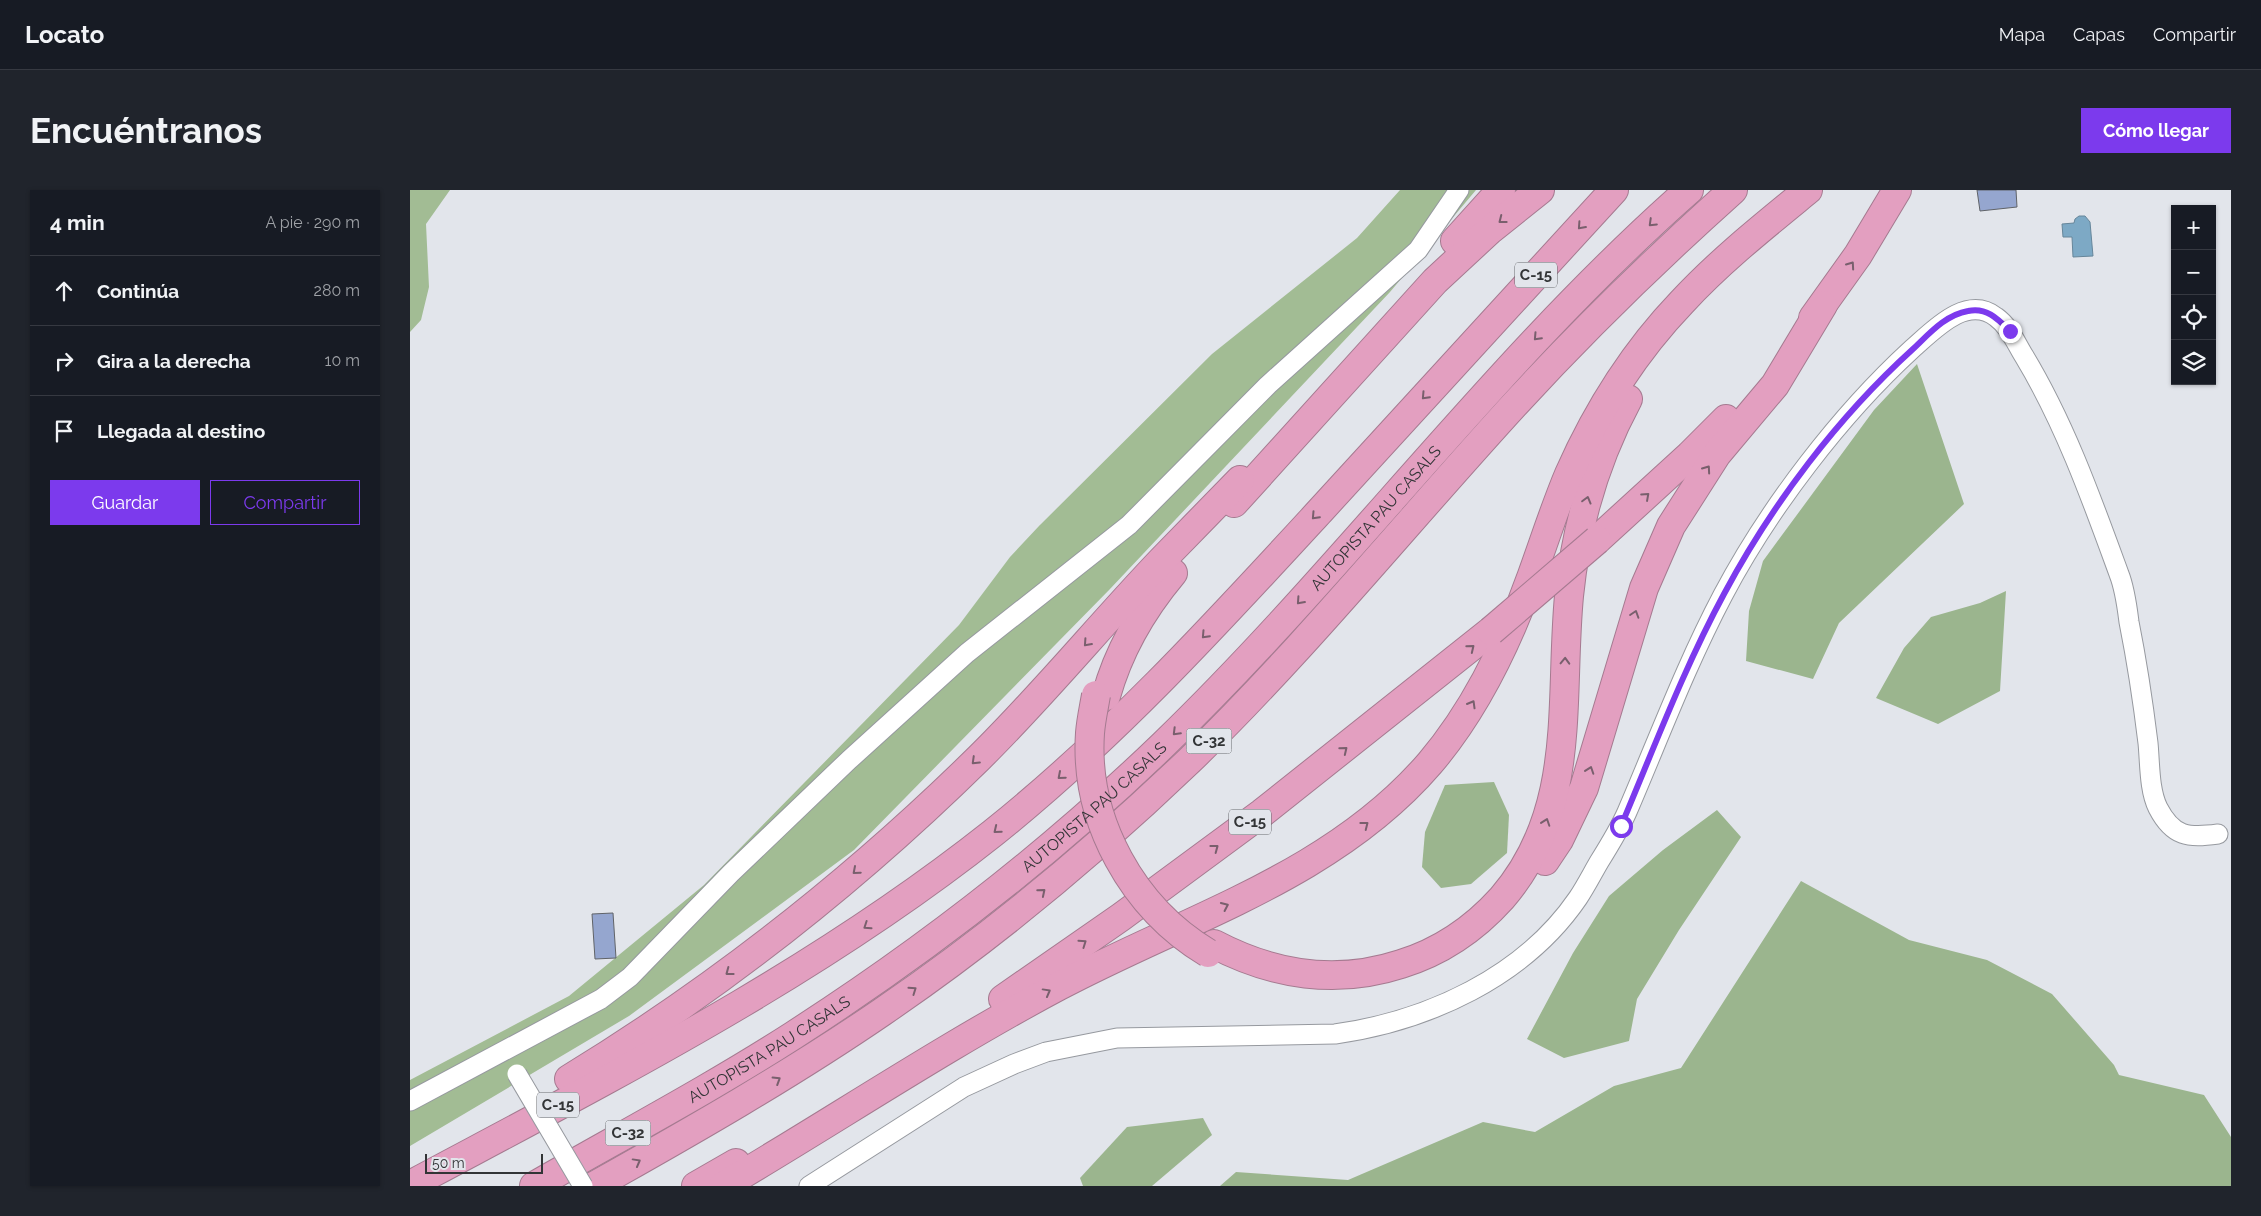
<!DOCTYPE html>
<html lang="es">
<head>
<meta charset="utf-8">
<style>
	:root { --surface:#171b24; --page:#20242c; --text:#f1f3f6; --muted:#9ea1a6; --line:#363941; --accent:#7c3aed }
	body { margin:0; font-family:Raleway,sans-serif; background:var(--page); color:var(--text) }
	.controls { position:absolute; right:15px; top:15px; display:grid; overflow:hidden; border-radius:0px; box-shadow:0 1px 4px #0004 }
	.controls button { width:45px; height:45px; display:grid; place-items:center; padding:0; border:0; border-bottom:1px solid var(--line); background:var(--surface); color:var(--text); font:25px sans-serif }
	.scale { position:absolute; left:15px; bottom:12px; width:118px; box-sizing:border-box; padding-left:5px; border:2px solid #323436; border-top:0; font-size:14px; line-height:18px; white-space:nowrap; color:#323436; -webkit-text-stroke:4px #e2e5eb; paint-order:stroke }
	.stop { position:absolute; width:15px; height:15px; margin:-11px; border:4px solid #7c3aed; border-radius:50%; background:#fff }
	.stop.end { background:#7c3aed; border-color:#fff; box-shadow:0 1px 5px #0008 }
	.list { margin:0; padding:0; list-style:none }
	h2 { display:flex; justify-content:space-between; align-items:center; height:65px; margin:0; padding:0 20px; font-size:21px }
	h2 small { font-size:16px; font-weight:400; color:var(--muted) }
	.list li { display:grid; grid-template-columns:32px 1fr auto; gap:15px; align-items:center; box-sizing:border-box; height:70px; padding:0 20px; border-top:1px solid var(--line) }
	.list b { display:block; font-size:19px; white-space:nowrap }
	.list em { font-size:16px; font-style:normal; color:var(--muted) }
	.actions { display:flex; gap:10px; padding:15px 20px }
	.actions a { flex:1; padding:11px 0; border:1px solid var(--accent); border-radius:0px; text-align:center; font-size:18px; color:var(--accent) }
	.actions .main { background:var(--accent); color:#fff }
	.icon { flex:none; width:28px; height:28px; fill:none; stroke:currentColor; stroke-width:2; stroke-linecap:round; stroke-linejoin:round }
	.map { position:relative; flex:none; width:1821px; height:996px; overflow:hidden; border-radius:0px }
	header { display:flex; align-items:center; gap:30px; box-sizing:border-box; height:70px; padding:0 25px; background:var(--surface); border-bottom:1px solid var(--line) }
	header strong { font-size:24px }
	nav { display:flex; gap:28px; margin-inline-start:auto; font-size:18px }
	.intro { display:flex; align-items:center; justify-content:space-between; box-sizing:border-box; height:120px; padding:0 30px }
	h1 { margin:0; font-size:35px }
	.button { padding:12px 22px; border-radius:0px; background:var(--accent); color:#fff; font-size:18px; font-weight:700 }
	main { display:flex; gap:30px; padding:0 30px }
	aside { flex:1; background:var(--surface); border-radius:0px; box-shadow:0 1px 4px #0004 }
	.map>svg:first-child { display:block }
	.green { fill:#a2bc94 }
	.forest { fill:#9bb58e }
	.water { fill:#7da9c5; stroke:#66869a }
	.building { fill:#95a6cf; stroke:#606368 }
	.lines { fill:none; stroke-linecap:round; stroke-linejoin:round }
	.minor-casing { stroke:#96999f; stroke-width:21 }
	.motorway-casing { stroke:#a57a90; stroke-width:30 }
	.minor { stroke:#fff; stroke-width:19 }
	.motorway { stroke:#e39fc0; stroke-width:28 }
	.minor-bridge-casing { stroke:#96999f; stroke-width:21; stroke-linecap:butt }
	.motorway-bridge-casing { stroke:#a57a90; stroke-width:30; stroke-linecap:butt }
	.minor-bridge { stroke:#fff; stroke-width:19 }
	.motorway-bridge { stroke:#e39fc0; stroke-width:28 }
	.oneway { stroke:#795f6d }
	.route { stroke:#7c3aed; stroke-width:6 }
	.labels { text-anchor:middle; dominant-baseline:central; stroke-width:4; stroke-linejoin:round; paint-order:stroke }
	.shield { fill:#e2e5eb; stroke:#67696c; stroke-width:1 }
	.shield-label { font-size:15px; font-weight:bold; fill:#323436 }
	.street-label { font-size:16px; fill:#323436; stroke:#e2e5eb }
</style>
</head>
<body>
<header>
<strong>Locato</strong>
<nav><a>Mapa</a><a>Capas</a><a>Compartir</a></nav>
</header>
<div class="intro"><h1>Encuéntranos</h1><a class="button">Cómo llegar</a></div>
<main>
<aside>
<h2>4 min<small>A pie · 290 m</small></h2>
<ul class="list">
<li><svg class="icon" aria-label="ahead" viewBox="0 0 24 24"><path d="M12 20V5M6 11l6-6 6 6"/></svg><div><b>Continúa</b></div><em>280 m</em></li>
<li><svg class="icon" aria-label="right" viewBox="0 0 24 24"><path d="M7 20v-9h11M14 6l5 5-5 5"/></svg><div><b>Gira a la derecha</b></div><em>10 m</em></li>
<li><svg class="icon" aria-label="arrive" viewBox="0 0 24 24"><path d="M6 21V4h12l-3 4 3 4H6"/></svg><div><b>Llegada al destino</b></div></li>
</ul>
<div class="actions"><a class="main">Guardar</a><a>Compartir</a></div>
</aside>
<div class="map">
<svg width="1821" height="996" viewBox="0 0 1821 996">
	<rect width="100%" height="100%" fill="#e2e5eb"/>
	<g class="green">
		<path d="M 0,0 L 40,0 L 16,34 L 19,97 L 11,130 L 0,142 Z"/>
		<path d="M 990,0 L 1066,0 L 980,102 L 700,399 L 444,660 L 219,826 L 0,956 L 0,890 L 159,806 L 294,695 L 549,435 L 600,367 L 629,336 L 802,164 L 947,48 Z"/>
	</g>
	<g class="forest">
		<path d="M 1507,174 L 1554,314 L 1429,433 L 1403,489 L 1336,471 L 1339,421 L 1353,371 L 1464,220 Z"/>
		<path d="M 1596,401 L 1590,501 L 1528,534 L 1466,508 L 1494,458 L 1521,427 L 1570,413 Z"/>
		<path d="M 1084,592 L 1099,625 L 1097,663 L 1061,694 L 1031,698 L 1012,677 L 1015,642 L 1035,595 Z"/>
		<path d="M 1307,620 L 1331,647 L 1269,740 L 1227,809 L 1219,851 L 1154,868 L 1117,849 L 1163,763 L 1199,706 L 1253,660 Z"/>
		<path d="M 1391,691 L 1499,750 L 1577,770 L 1642,804 L 1704,875 L 1709,885 L 1794,905 L 1821,947 L 1821,996 L 810,996 L 826,982 L 938,990 L 1073,932 L 1125,942 L 1204,896 L 1271,878 Z"/>
		<path d="M 793,928 L 802,945 L 742,996 L 673,996 L 670,988 L 717,937 Z"/>
	</g>
	<path class="water" d="M 1669,26 L 1675,26 L 1680,32 L 1683,66 L 1663,67 L 1662,47 L 1653,47 L 1652,34 L 1664,33 L 1665,29 Z"/>
	<g class="building">
		<path d="M 1567,0 L 1606,0 L 1607,17 L 1570,21 Z"/>
		<path d="M 203,723 L 206,768 L 185,769 L 182,724 Z"/>
	</g>
	<g class="lines">
		<g class="minor-casing">
			<g id="minor">
				<path d="M 0,911 L 191,809 L 220,787 L 321,683 L 439,570 L 557,463 L 719,335 L 858,195 L 1008,60 L 1049,0"/>
				<path d="M 399,996 L 554,897 L 604,874 L 636,862 L 707,848 L 925,844 C 1018,831 1114,787 1168,708 C 1176,696 1182,684 1189,672 C 1199,656 1209,640 1217,622 C 1248,550 1276,475 1313,405 C 1359,318 1430,225 1502,159 C 1523,141 1556,104 1586,127 C 1599,136 1606,153 1614,166 C 1655,234 1682,310 1709,384 C 1715,399 1717,416 1719,432 C 1727,472 1733,512 1738,553 C 1740,573 1739,600 1748,618 C 1763,647 1778,648 1808,644"/>
			</g>
		</g>
		<g class="motorway-casing">
			<g id="motorway">
				<path d="M 1045,51 L 1091,0"/>
				<path d="M 1403,128 L 1448,65 L 1487,0"/>
				<path d="M 824,313 L 1025,91 L 1080,40 L 1130,0"/>
				<path d="M 1187,350 L 1280,265 L 1316,229"/>
				<path d="M 696,506 C 709,459 732,420 763,383"/>
				<path d="M 1135,671 L 1149,650 L 1174,598 L 1234,398 L 1261,336 L 1307,264 L 1365,195 L 1413,115"/>
				<path d="M 804,754 C 863,785 927,795 991,774 C 1030,762 1065,738 1092,708 C 1168,620 1149,512 1159,406 C 1166,337 1185,270 1218,209"/>
				<path d="M 593,809 L 711,727 L 852,623 L 1081,441"/>
				<path d="M 159,889 C 308,798 444,691 569,568 C 633,505 689,436 751,371 C 777,344 804,317 830,290"/>
				<path d="M 0,995 C 200,888 404,785 583,643 C 703,547 806,434 910,321 C 1008,214 1106,107 1204,0"/>
				<path id="s1" d="M 124,996 C 211,946 300,899 384,845 C 516,760 641,663 754,554 C 937,377 1087,169 1279,0"/>
				<path d="M 184,996 C 282,941 380,885 472,822 C 582,747 684,662 780,570 C 895,458 996,333 1105,214 C 1174,139 1247,68 1323,0"/>
				<path d="M 286,996 L 326,973"/>
				<path d="M 313,996 C 425,930 534,857 649,796 C 777,728 923,686 1020,573 C 1066,519 1098,452 1122,385 C 1134,352 1145,317 1159,284 C 1187,221 1224,162 1272,112 C 1310,71 1354,36 1398,0"/>
			</g>
		</g>
		<use href="#minor" class="minor"/>
		<use href="#motorway" class="motorway"/>
		<g class="minor-bridge-casing">
			<path id="minor-bridge" d="M 107,884 L 173,996"/>
		</g>
		<g class="motorway-bridge-casing">
			<g id="motorway-bridge">
				<path d="M 1081,441 L 1187,350"/>
				<path d="M 686,505 C 684,517 681,530 680,543 C 674,631 723,718 798,763"/>
			</g>
		</g>
		<use href="#minor-bridge" class="minor-bridge"/>
		<use href="#motorway-bridge" class="motorway-bridge"/>
	</g>
	<defs><path id="oneway-chevron" d="M-2-3.5L2.5 0L-2 3.5" fill="none" stroke-width="1.6" stroke-linecap="round" stroke-linejoin="round" transform="scale(1.25)"/></defs>
	<g class="oneway">
		<use href="#oneway-chevron" transform="translate(1092 30) rotate(142)"/>
		<use href="#oneway-chevron" transform="translate(1242 33) rotate(136)"/>
		<use href="#oneway-chevron" transform="translate(1171 36) rotate(132)"/>
		<use href="#oneway-chevron" transform="translate(1441 75) rotate(-55)"/>
		<use href="#oneway-chevron" transform="translate(1127 147) rotate(133)"/>
		<use href="#oneway-chevron" transform="translate(1015 206) rotate(133)"/>
		<use href="#oneway-chevron" transform="translate(1297 279) rotate(-55)"/>
		<use href="#oneway-chevron" transform="translate(1236 306) rotate(-42)"/>
		<use href="#oneway-chevron" transform="translate(1177 310) rotate(-75)"/>
		<use href="#oneway-chevron" transform="translate(905 326) rotate(133)"/>
		<use href="#oneway-chevron" transform="translate(890 411) rotate(132)"/>
		<use href="#oneway-chevron" transform="translate(1225 424) rotate(-72)"/>
		<use href="#oneway-chevron" transform="translate(795 445) rotate(133)"/>
		<use href="#oneway-chevron" transform="translate(677 453) rotate(132)"/>
		<use href="#oneway-chevron" transform="translate(1061 458) rotate(-39)"/>
		<use href="#oneway-chevron" transform="translate(1155 471) rotate(-88)"/>
		<use href="#oneway-chevron" transform="translate(1062 514) rotate(-60)"/>
		<use href="#oneway-chevron" transform="translate(766 542) rotate(135)"/>
		<use href="#oneway-chevron" transform="translate(934 560) rotate(-39)"/>
		<use href="#oneway-chevron" transform="translate(565 571) rotate(136)"/>
		<use href="#oneway-chevron" transform="translate(1180 580) rotate(-71)"/>
		<use href="#oneway-chevron" transform="translate(651 586) rotate(139)"/>
		<use href="#oneway-chevron" transform="translate(1136 632) rotate(-71)"/>
		<use href="#oneway-chevron" transform="translate(955 635) rotate(-38)"/>
		<use href="#oneway-chevron" transform="translate(587 640) rotate(141)"/>
		<use href="#oneway-chevron" transform="translate(805 658) rotate(-37)"/>
		<use href="#oneway-chevron" transform="translate(446 681) rotate(139)"/>
		<use href="#oneway-chevron" transform="translate(632 702) rotate(-40)"/>
		<use href="#oneway-chevron" transform="translate(815 716) rotate(-25)"/>
		<use href="#oneway-chevron" transform="translate(457 736) rotate(146)"/>
		<use href="#oneway-chevron" transform="translate(673 753) rotate(-35)"/>
		<use href="#oneway-chevron" transform="translate(319 782) rotate(143)"/>
		<use href="#oneway-chevron" transform="translate(503 800) rotate(-35)"/>
		<use href="#oneway-chevron" transform="translate(637 802) rotate(-29)"/>
		<use href="#oneway-chevron" transform="translate(367 890) rotate(-32)"/>
		<use href="#oneway-chevron" transform="translate(227 972) rotate(-29)"/>
	</g>
	<g class="lines">
		<path class="route" d="M 1211,636 C 1244,558 1274,478 1314,404 C 1362,314 1428,227 1503,159 C 1519,144 1535,125 1558,121 C 1577,117 1588,129 1600,141"/>
	</g>
	<g class="labels">
		<g class="shield">
			<rect x="1105" y="72.5" width="42" height="25" rx="4"/>
			<rect x="776.5" y="538.5" width="45" height="25" rx="4"/>
			<rect x="819" y="619.5" width="42" height="25" rx="4"/>
			<rect x="127" y="902.5" width="42" height="25" rx="4"/>
			<rect x="195.5" y="930.5" width="45" height="25" rx="4"/>
		</g>
		<g class="shield-label">
			<text x="1126" y="85">C-15</text>
			<text x="799" y="551">C-32</text>
			<text x="840" y="632">C-15</text>
			<text x="148" y="915">C-15</text>
			<text x="218" y="943">C-32</text>
		</g>
		<g class="street-label">
			<text stroke="none"><textPath href="#s1" startOffset="1082">AUTOPISTA PAU CASALS</textPath></text>
			<text stroke="none"><textPath href="#s1" startOffset="678">AUTOPISTA PAU CASALS</textPath></text>
			<text stroke="none"><textPath href="#s1" startOffset="272">AUTOPISTA PAU CASALS</textPath></text>
		</g>
	</g>
</svg>
<div class="controls">
<button>+</button>
<button>−</button>
<button><svg class="icon" aria-label="locate" viewBox="0 0 24 24"><circle cx="12" cy="12" r="6"/><path d="M12 2v4M12 18v4M2 12h4M18 12h4"/></svg></button>
<button><svg class="icon" aria-label="layers" viewBox="0 0 24 24"><path d="M12 4l9 5-9 5-9-5zM3 14l9 5 9-5"/></svg></button>
</div>
<div class="scale">50 m</div>
<div class="stop" style="left:1211px;top:636px"></div>
<div class="stop end" style="left:1600px;top:141px"></div>
</div>
</main>
</body>
</html>
